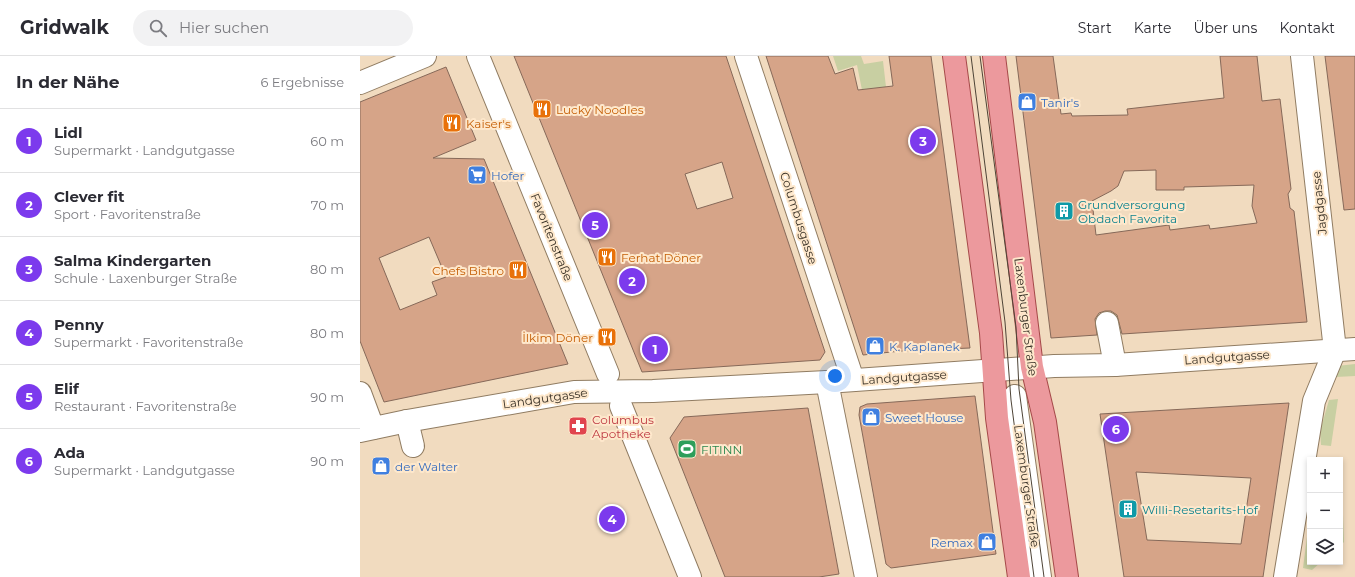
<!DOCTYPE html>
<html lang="de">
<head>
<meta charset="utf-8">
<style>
	:root { --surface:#fff; --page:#f2f2f3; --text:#2b2b33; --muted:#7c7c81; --line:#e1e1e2; --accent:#7c3aed }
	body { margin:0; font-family:Montserrat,sans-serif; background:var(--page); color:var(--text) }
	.controls { position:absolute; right:12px; bottom:12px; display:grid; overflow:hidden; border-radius:0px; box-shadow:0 2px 6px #0003 }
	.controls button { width:36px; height:36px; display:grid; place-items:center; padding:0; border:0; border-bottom:1px solid var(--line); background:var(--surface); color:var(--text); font:20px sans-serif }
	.you { position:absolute; left:475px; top:320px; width:14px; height:14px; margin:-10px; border:3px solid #fff; border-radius:50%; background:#1a73e8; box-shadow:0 0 0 6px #1a73e833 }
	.badge { display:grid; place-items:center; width:26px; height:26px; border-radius:50%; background:var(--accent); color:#fff; font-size:13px; font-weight:700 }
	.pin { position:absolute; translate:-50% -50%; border:2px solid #fff; box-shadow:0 1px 4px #0006 }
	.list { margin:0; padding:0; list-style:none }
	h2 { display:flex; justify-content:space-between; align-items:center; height:52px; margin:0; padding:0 16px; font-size:17px }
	h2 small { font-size:13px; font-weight:400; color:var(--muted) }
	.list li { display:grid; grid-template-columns:26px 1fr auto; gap:12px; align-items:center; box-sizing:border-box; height:64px; padding:0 16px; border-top:1px solid var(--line) }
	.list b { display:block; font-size:15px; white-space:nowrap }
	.list p { margin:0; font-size:13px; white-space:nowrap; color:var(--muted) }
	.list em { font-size:13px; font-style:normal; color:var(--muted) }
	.icon { flex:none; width:22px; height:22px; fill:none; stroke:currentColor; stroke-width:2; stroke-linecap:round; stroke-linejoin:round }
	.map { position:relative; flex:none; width:995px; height:521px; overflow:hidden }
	header { display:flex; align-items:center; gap:24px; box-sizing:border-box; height:56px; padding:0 20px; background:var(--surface); border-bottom:1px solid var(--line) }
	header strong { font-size:19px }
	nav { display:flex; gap:22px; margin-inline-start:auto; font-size:14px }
	.search { width:280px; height:36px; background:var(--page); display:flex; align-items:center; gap:10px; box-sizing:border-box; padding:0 14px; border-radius:22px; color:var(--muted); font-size:15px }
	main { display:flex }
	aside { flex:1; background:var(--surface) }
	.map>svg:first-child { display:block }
	.green { fill:#c8cfa2 }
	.building { fill:#d6a488; stroke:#866959; fill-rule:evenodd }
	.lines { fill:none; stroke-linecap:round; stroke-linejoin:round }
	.minor-casing { stroke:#907c62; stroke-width:24 }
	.major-casing { stroke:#a54949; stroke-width:24 }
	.minor { stroke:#fff; stroke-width:22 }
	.major { stroke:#ec999d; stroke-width:22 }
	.tram { stroke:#4e4437; stroke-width:1 }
	.labels { text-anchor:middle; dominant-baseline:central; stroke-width:4; stroke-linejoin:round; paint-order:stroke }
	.shop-label { font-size:12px; fill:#366cbe; stroke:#fee8cc; text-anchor:start }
	.food-label { font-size:12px; fill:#c56008; stroke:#fee8cc; text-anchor:start }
	.street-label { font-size:12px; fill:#3a3227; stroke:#fee8cc }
	.culture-label { font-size:12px; fill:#0d838f; stroke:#fee8cc; text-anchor:start }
	.health-label { font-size:12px; fill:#be3a42; stroke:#fee8cc; text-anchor:start }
	.leisure-label { font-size:12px; fill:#27864d; stroke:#fee8cc; text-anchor:start }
</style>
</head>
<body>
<header>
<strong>Gridwalk</strong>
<div class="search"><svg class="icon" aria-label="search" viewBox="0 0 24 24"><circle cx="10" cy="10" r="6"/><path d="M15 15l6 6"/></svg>Hier suchen</div>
<nav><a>Start</a><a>Karte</a><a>Über uns</a><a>Kontakt</a></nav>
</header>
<main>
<aside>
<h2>In der Nähe<small>6 Ergebnisse</small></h2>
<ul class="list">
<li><span class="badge">1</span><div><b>Lidl</b><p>Supermarkt · Landgutgasse</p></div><em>60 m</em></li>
<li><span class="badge">2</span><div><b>Clever fit</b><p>Sport · Favoritenstraße</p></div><em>70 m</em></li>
<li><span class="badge">3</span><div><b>Salma Kindergarten</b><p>Schule · Laxenburger Straße</p></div><em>80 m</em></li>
<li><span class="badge">4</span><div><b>Penny</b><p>Supermarkt · Favoritenstraße</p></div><em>80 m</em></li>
<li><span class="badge">5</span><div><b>Elif</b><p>Restaurant · Favoritenstraße</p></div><em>90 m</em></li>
<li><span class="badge">6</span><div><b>Ada</b><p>Supermarkt · Landgutgasse</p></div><em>90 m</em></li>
</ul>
</aside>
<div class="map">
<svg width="995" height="521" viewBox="0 0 995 521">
	<rect width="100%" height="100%" fill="#f1dbbf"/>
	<g class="green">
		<path d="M 473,0 L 501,0 L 504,8 L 523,5 L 526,31 L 502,34 L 497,9 L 478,15 Z"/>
		<path d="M 995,308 L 995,320 L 976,321 L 977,310 Z"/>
		<path d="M 978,343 L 971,390 L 961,389 L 960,375 L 969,344 Z"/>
		<path d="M 980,453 L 983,459 L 984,486 L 980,490 Z"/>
		<path d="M 950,457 L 950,506 L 961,506 L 952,514 L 943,512 Z"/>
	</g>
	<g class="building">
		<path d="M 154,0 L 366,0 L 465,296 L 460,304 L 282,316 ZM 362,106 L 373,142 L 337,153 L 325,118 Z"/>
		<path d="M 406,0 L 468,0 L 475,18 L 493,12 L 498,34 L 533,30 L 529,0 L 571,0 L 610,292 L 541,295 L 503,299 Z"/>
		<path d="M 656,0 L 693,0 L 701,58 L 711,57 L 712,60 L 768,59 L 767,53 L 864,42 L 860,0 L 897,0 L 902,45 L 920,43 L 931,133 L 928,138 L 930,152 L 934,155 L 947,266 L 762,278 L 757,259 L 751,255 L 745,255 L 739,257 L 735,263 L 737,279 L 691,282 ZM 796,114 L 796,134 L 824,134 L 824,131 L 894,129 L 892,150 L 897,167 L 850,173 L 849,169 L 810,174 L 809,169 L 736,179 L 732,145 L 751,135 L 758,130 L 764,115 Z"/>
		<path d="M 965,0 L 995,0 L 995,153 L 984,154 Z"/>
		<path d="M 86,11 L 116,84 L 73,102 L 124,103 L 208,308 L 24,346 L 0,285 L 0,46 ZM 69,181 L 86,221 L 72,226 L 77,239 L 40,254 L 19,202 Z"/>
		<path d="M 615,340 L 636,498 L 531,512 L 526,508 L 499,359 L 500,351 L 507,348 Z"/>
		<path d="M 929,347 L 903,521 L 764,521 L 740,358 ZM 776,416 L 891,422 L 881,488 L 787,484 Z"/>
		<path d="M 448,352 L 479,518 L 459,521 L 365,521 L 310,382 L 324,361 Z"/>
	</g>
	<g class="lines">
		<g class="minor-casing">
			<g id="minor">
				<path d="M 118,0 L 248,318"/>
				<path d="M 386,0 L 493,324"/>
				<path d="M 0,27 L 65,0"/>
				<path d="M 747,267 L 755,309"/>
				<path d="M 467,326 L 506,521"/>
				<path d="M 0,337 L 13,372"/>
				<path d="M 655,340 L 680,521"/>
				<path d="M 261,350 L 330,521"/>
				<path d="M 47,365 L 53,390"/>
				<path d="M 0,375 L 47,365 L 214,336 L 293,335 L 467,326 L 694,310 L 755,309 L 995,293"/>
				<path d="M 925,521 L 954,345 L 975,294 L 942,0"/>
			</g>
		</g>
		<g class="major-casing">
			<g id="major">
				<path d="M 594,0 L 631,277 L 637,362 L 659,521"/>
				<path d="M 634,0 L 672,311 L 685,366 L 707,521"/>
			</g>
		</g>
		<use href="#minor" class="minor"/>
		<use href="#major" class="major"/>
		<g class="tram">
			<path d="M 611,0 L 645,266 L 651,344 L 674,521"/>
			<path d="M 620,0 L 656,271 L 659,333 L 684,521"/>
		</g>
	</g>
	<defs>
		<g id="shop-square" transform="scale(1)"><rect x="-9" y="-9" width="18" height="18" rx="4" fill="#3f7fe0" stroke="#fee8cc"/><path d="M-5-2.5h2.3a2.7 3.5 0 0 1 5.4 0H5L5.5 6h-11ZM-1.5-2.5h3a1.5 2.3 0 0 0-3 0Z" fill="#fff"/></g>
		<g id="restaurant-square" transform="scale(1)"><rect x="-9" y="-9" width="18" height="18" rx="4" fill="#e8710a" stroke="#fee8cc"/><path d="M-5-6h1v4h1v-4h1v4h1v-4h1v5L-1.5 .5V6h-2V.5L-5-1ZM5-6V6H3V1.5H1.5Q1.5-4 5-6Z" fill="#fff"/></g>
		<g id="supermarket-square" transform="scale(1)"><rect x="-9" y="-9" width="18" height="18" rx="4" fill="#3f7fe0" stroke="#fee8cc"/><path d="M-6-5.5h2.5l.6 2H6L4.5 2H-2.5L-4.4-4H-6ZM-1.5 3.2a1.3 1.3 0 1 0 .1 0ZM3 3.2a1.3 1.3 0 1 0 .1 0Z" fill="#fff"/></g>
		<g id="building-square" transform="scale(1)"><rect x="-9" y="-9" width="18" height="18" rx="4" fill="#0f9aa8" stroke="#fee8cc"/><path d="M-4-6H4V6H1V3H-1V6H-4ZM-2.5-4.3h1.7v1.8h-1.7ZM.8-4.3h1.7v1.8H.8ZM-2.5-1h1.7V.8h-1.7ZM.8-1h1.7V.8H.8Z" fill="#fff"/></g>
		<g id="pharmacy-square" transform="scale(1)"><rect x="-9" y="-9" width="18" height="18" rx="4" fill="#e0444e" stroke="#fee8cc"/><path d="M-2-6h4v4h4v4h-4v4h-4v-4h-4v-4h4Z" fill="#fff"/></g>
		<g id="stadium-square" transform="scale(1)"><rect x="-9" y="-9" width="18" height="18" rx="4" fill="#2e9e5b" stroke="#fee8cc"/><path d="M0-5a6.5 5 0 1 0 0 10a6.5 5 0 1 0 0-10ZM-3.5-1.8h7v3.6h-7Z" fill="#fff"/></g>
	</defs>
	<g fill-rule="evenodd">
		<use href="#shop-square" x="667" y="46"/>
		<use href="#restaurant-square" x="182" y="53"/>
		<use href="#restaurant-square" x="92" y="67"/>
		<use href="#supermarket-square" x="117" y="119"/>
		<use href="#building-square" x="704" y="155"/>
		<use href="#restaurant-square" x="247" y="201"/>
		<use href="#restaurant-square" x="158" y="214"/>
		<use href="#restaurant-square" x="247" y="281"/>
		<use href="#shop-square" x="515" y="290"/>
		<use href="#shop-square" x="511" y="361"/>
		<use href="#pharmacy-square" x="218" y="370"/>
		<use href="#stadium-square" x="327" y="393"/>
		<use href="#shop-square" x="21" y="410"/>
		<use href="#building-square" x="768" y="453"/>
		<use href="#shop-square" x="627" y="486"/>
	</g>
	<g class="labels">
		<g class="shop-label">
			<text x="681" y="46">Tanir's</text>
			<text x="131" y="119">Hofer</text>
			<text x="529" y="290">K. Kaplanek</text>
			<text x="525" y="361">Sweet House</text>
			<text x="35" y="410">der Walter</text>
			<text x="613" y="486" text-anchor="end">Remax</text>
		</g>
		<g class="food-label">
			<text x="196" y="53">Lucky Noodles</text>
			<text x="106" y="67">Kaiser's</text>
			<text x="261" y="201">Ferhat Döner</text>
			<text x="144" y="214" text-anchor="end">Chefs Bistro</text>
			<text x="233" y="281" text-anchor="end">İlkim Döner</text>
		</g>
		<g class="street-label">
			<text transform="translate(959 147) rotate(-96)">Jagdgasse</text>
			<text transform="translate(439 162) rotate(72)">Columbusgasse</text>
			<text transform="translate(192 181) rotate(68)">Favoritenstraße</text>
			<text transform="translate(666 261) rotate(83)">Laxenburger Straße</text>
			<text transform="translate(867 301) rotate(-4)">Landgutgasse</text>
			<text transform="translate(544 321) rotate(-4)">Landgutgasse</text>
			<text transform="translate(185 342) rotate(-8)">Landgutgasse</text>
			<text transform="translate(667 430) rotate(82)">Laxemburger Straße</text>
		</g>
		<g class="culture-label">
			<text x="718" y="148">Grundversorgung<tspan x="718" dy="14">Obdach Favorita</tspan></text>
			<text x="782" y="453">Willi-Resetarits-Hof</text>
		</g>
		<g class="health-label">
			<text x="232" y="363">Columbus<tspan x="232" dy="14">Apotheke</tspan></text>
		</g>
		<g class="leisure-label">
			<text x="341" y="393">FITINN</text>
		</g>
	</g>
</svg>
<div class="controls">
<button>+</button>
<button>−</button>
<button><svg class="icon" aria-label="layers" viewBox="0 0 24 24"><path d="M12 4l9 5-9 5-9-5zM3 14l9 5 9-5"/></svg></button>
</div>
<div class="you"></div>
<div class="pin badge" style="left:295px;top:293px">1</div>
<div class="pin badge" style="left:272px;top:225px">2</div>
<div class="pin badge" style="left:563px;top:85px">3</div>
<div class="pin badge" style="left:252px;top:463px">4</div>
<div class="pin badge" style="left:235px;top:169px">5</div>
<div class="pin badge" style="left:756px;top:373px">6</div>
</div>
</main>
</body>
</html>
